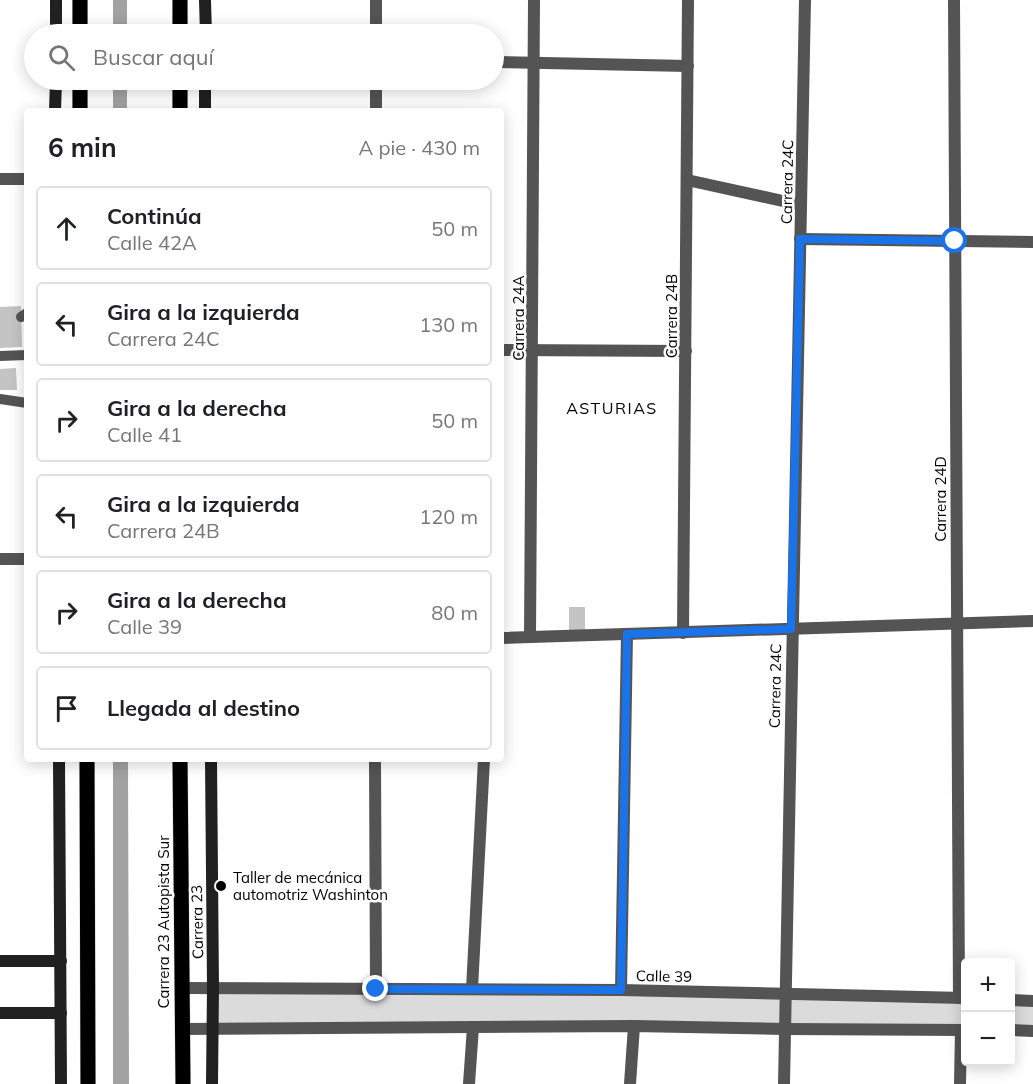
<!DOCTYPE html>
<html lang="es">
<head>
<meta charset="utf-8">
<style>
	:root { --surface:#fff; --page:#f2f2f2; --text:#202124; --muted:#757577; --line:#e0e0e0 }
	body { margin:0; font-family:Mulish,sans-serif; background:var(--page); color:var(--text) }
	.controls { position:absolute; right:18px; bottom:18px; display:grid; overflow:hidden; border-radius:6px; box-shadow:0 3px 15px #0003 }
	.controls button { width:54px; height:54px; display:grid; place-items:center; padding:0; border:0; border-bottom:2px solid var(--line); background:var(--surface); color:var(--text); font:30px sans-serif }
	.stop { position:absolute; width:18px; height:18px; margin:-14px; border:4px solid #1a73e8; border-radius:50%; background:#fff }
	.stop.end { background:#1a73e8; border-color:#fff; box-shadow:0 2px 6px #0008 }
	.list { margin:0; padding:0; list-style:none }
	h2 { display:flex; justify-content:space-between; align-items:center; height:78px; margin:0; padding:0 24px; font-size:26px }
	h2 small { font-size:20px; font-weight:400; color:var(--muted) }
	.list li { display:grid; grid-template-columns:39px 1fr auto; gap:18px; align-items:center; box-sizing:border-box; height:84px; margin:0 12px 12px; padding:0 12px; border:2px solid var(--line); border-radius:6px }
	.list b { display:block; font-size:22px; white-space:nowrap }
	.list p { margin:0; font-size:20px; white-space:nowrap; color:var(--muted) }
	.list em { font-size:20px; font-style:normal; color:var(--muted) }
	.icon { flex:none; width:33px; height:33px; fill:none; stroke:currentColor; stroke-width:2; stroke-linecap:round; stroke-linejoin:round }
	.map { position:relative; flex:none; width:1033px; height:1084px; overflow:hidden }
	.search { position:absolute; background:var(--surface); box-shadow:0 3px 15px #0003; left:24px; top:24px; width:480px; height:66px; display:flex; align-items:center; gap:15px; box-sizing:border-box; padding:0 21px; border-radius:33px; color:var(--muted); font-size:22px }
	.panel { position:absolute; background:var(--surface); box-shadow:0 3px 15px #0003; left:24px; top:108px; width:480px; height:654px; border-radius:6px }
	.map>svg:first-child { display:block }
	.green { fill:#dbdbdb }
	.water { fill:#a2a2a2 }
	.building { fill:#c4c4c4 }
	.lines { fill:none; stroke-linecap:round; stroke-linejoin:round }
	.primary-casing { stroke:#dbdbdb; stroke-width:16 }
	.lane { stroke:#545454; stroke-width:10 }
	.street { stroke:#545454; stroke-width:12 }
	.secondary { stroke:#212121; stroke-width:12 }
	.primary { stroke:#000; stroke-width:15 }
	.route { stroke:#1a73e8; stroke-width:8 }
	.poi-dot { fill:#000; stroke:#fff; stroke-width:2 }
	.labels { text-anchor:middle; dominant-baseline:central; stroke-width:5; stroke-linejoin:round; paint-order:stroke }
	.street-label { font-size:15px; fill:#000; stroke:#fff }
	.poi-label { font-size:15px; fill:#000; stroke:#fff; text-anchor:start }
	.neighbourhood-label { font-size:16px; letter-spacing:1.5px; fill:#000; stroke:#fff }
</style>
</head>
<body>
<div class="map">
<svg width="1033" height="1084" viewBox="0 0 1033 1084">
	<rect width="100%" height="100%" fill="#fff"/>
	<g class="green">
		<path d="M 213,987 L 966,998 L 965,1030 L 212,1028 Z"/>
		<path d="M 1011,1000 L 1033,1001 L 1033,1031 L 1011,1030 Z"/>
	</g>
	<g class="water">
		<rect x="113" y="0" width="14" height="34"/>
		<rect x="113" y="80" width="14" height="31"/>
		<path d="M 113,759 L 128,759 L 129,1084 L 113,1084 Z"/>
	</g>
	<g class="building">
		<path d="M 21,306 L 22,347 L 0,348 L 0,307 Z"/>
		<path d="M 16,368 L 17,390 L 0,390 L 0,369 Z"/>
		<rect x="569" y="607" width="16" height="30"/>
	</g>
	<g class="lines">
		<g class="primary-casing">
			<g id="primary">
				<path d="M 80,0 L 80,34"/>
				<path d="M 180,0 L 180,34"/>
				<path d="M 80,80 L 80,111"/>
				<path d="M 180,111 L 180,80"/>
				<path d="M 87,759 L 88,1084"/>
				<path d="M 180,759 L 183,1084"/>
			</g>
		</g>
		<g class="lane">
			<path d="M 21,317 L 27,313"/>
			<path d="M 0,356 L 27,355"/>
			<path d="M 0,399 L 27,403"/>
		</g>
		<g class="street">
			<path d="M 954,0 L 959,998"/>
			<path d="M 376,34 L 376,0"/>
			<path d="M 494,62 L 688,66"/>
			<path d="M 376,111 L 376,80"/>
			<path d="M 0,179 L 27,179"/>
			<path d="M 687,180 L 801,205"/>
			<path d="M 800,239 L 1033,242"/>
			<path d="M 501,350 L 686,351"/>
			<path d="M 0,559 L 27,559"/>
			<path d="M 683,633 L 688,0"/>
			<path d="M 530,637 L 534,0"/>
			<path d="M 501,638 L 1033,621"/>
			<path d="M 375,759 L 376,989"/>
			<path d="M 182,988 L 621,990 L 964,998"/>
			<path d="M 472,989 L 484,759"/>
			<path d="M 621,990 L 627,634"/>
			<path d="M 1010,1000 L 1033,1001"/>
			<path d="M 182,1029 L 634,1026 L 785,1029 L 966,1030"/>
			<path d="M 1010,1030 L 1033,1031"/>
			<path d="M 469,1084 L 473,1027"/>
			<path d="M 630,1084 L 634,1026"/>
			<path d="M 784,1084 L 805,0"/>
			<path d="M 960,1084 L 961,1030"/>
		</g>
		<g class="secondary">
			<path d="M 56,0 L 56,34"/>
			<path d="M 205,0 L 206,34"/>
			<path d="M 55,111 L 56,80"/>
			<path d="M 205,111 L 205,80"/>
			<path d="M 59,759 L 61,1084"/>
			<path d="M 211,759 L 213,987 L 212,1084"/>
			<path d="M 0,961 L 61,961"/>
			<path d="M 0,1013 L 61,1013"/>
		</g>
		<use href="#primary" class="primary"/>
	</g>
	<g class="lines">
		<path class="route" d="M 376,989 L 621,990 L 627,634 L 791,629 L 800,239 L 955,241"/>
	</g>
	<circle class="poi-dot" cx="221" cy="886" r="6"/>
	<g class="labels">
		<g class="street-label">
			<text transform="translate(787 182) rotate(-89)">Carrera 24C</text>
			<text transform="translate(671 316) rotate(-90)">Carrera 24B</text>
			<text transform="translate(518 318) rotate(-90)">Carrera 24A</text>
			<text transform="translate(940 499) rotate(-90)">Carrera 24D</text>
			<text transform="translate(775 686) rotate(-89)">Carrera 24C</text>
			<text transform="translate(163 922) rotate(-90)">Carrera 23 Autopista Sur</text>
			<text transform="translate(197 922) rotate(-91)">Carrera 23</text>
			<text transform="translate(664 976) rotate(1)">Calle 39</text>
		</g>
		<g class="poi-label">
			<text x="233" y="877">Taller de mecánica<tspan x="233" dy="17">automotriz Washinton</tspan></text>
		</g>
		<g class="neighbourhood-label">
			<text x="612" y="408">ASTURIAS</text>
		</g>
	</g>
</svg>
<div class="controls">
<button>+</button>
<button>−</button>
</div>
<div class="stop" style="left:955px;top:241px"></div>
<div class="stop end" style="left:376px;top:989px"></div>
<div class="search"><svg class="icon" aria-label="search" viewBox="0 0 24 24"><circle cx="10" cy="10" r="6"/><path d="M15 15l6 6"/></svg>Buscar aquí</div>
<section class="panel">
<h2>6 min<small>A pie · 430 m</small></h2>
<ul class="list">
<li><svg class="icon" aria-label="ahead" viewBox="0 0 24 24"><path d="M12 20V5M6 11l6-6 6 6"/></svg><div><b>Continúa</b><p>Calle 42A</p></div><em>50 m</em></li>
<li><svg class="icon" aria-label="left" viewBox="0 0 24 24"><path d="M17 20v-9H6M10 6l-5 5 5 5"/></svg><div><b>Gira a la izquierda</b><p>Carrera 24C</p></div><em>130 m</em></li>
<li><svg class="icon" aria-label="right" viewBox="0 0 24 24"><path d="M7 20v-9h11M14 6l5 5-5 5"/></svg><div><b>Gira a la derecha</b><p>Calle 41</p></div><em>50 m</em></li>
<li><svg class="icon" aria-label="left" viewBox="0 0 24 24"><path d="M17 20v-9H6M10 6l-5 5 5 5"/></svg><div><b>Gira a la izquierda</b><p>Carrera 24B</p></div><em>120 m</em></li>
<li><svg class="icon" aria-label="right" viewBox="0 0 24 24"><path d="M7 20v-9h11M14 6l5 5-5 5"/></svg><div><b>Gira a la derecha</b><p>Calle 39</p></div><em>80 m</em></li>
<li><svg class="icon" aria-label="arrive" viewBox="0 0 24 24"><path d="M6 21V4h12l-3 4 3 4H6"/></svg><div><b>Llegada al destino</b></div></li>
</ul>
</section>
</div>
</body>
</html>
